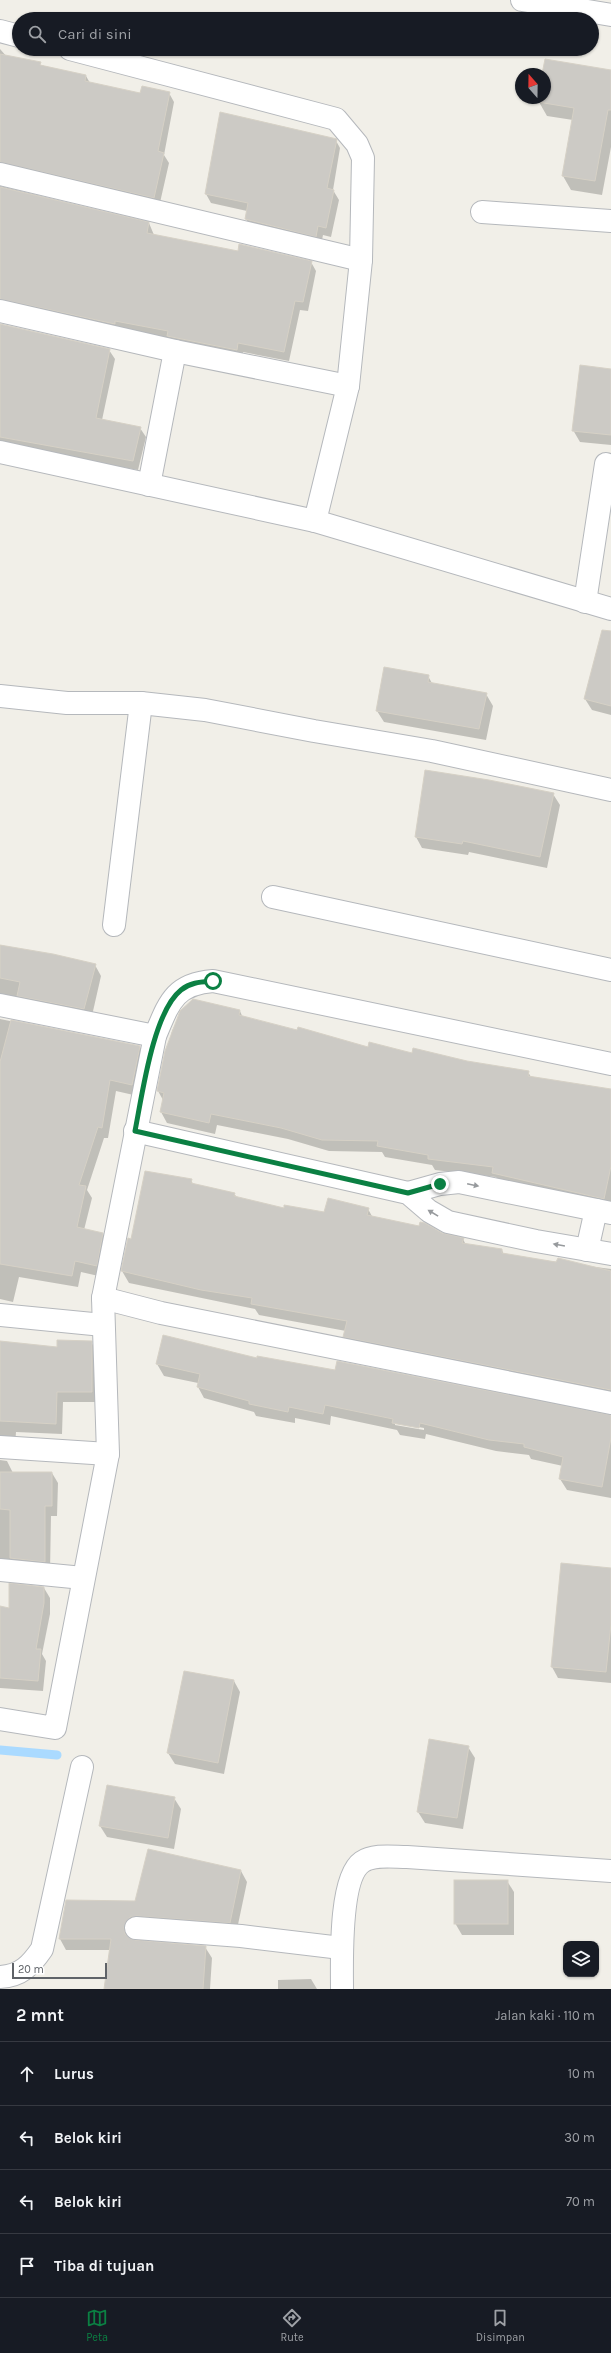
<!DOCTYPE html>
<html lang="id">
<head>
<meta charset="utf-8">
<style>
	:root { --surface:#171b24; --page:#242831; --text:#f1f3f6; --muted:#9ea1a6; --line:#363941; --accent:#0b8043 }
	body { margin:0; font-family:Karla,sans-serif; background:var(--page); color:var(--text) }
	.controls { position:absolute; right:12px; bottom:12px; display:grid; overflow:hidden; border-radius:8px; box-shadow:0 1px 3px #0004 }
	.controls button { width:36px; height:36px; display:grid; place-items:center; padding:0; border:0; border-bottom:1px solid var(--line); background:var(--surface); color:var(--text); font:20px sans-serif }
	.compass { position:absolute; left:515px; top:68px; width:36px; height:36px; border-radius:50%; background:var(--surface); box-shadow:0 1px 3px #0004; rotate:340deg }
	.scale { position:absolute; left:12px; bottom:10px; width:95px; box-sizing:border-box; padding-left:4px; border:2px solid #5f6368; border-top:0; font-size:11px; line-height:14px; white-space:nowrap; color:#5f6368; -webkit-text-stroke:3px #fff; paint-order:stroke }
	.stop { position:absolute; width:12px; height:12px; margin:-9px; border:3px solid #0b8043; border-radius:50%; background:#fff }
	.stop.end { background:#0b8043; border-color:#fff; box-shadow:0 1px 4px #0008 }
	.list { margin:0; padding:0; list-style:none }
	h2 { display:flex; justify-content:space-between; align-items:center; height:52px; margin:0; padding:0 16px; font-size:17px }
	h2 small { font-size:13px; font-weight:400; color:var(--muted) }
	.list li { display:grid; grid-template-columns:26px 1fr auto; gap:12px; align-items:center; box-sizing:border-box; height:64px; padding:0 16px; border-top:1px solid var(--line) }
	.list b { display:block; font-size:15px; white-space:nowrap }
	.list em { font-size:13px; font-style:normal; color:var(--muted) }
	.icon { flex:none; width:22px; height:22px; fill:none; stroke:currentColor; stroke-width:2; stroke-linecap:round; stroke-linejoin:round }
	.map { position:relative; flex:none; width:611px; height:1989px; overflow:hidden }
	.search { position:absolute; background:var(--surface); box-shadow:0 1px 3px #0004; left:12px; right:12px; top:12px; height:44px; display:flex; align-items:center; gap:10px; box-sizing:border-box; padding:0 14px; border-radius:22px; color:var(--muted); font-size:15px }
	.sheet { height:308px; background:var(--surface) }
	nav { display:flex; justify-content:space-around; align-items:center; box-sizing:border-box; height:56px; border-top:1px solid var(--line); background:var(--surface); font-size:11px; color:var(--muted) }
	nav a { display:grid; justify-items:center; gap:2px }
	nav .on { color:var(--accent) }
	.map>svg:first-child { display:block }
	.shadow { fill:#0003; fill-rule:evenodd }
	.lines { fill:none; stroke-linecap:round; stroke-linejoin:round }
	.stream { stroke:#aadaff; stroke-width:9 }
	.building { fill:#cccac5; stroke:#d6d1c6 }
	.street-casing { stroke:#b5b8bc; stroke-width:24 }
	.street { stroke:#fff; stroke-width:22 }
	.oneway { fill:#979a9d }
	.route { stroke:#0b8043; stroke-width:5 }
</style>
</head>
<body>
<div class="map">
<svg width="611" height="1989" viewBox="0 0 611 1989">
	<rect width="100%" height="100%" fill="#f1efe8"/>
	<g class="shadow">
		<path d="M 0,49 L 7,57 L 86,76 L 90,83 L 141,94 L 169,93 L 174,102 L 164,155 L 169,163 L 159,207 L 0,173 Z"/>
		<path d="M 611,71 L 611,147 L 602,195 L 571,190 L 563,176 L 573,120 L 547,116 L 539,102 L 540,98 L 545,98 L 545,74 L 543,74 Z"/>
		<path d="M 335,139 L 340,148 L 333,190 L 339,200 L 331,237 L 323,235 L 321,245 L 251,228 L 246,219 L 247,211 L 211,203 L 206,194 Z"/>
		<path d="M 0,186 L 149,223 L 154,235 L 238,252 L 311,262 L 316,271 L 308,311 L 300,310 L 289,361 L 243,352 L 242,359 L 0,309 Z"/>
		<path d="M 0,325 L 109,350 L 115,359 L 102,420 L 140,428 L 146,437 L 138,470 L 0,445 Z"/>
		<path d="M 611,370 L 611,445 L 580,442 L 573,430 Z"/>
		<path d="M 611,643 L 611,715 L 592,710 L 585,699 Z"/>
		<path d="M 428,676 L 433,685 L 486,694 L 493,706 L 486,740 L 384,722 L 377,711 Z"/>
		<path d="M 553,794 L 560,805 L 547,868 L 469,852 L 468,855 L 422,848 L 416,837 Z"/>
		<path d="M 0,945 L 95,965 L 101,976 L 91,1020 L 0,1006 Z"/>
		<path d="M 240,1011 L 243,1018 L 369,1048 L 528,1072 L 531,1077 L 611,1090 L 611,1209 L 500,1184 L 496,1177 L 435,1170 L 432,1165 L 385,1157 L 382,1152 L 329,1151 L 288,1139 L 217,1125 L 215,1134 L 167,1123 L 161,1112 L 163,1100 L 158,1091 L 172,1031 L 181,1012 Z"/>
		<path d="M 0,1019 L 140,1047 L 146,1058 L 138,1096 L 116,1091 L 108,1138 L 104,1138 L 87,1190 L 92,1198 L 84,1230 L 103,1234 L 109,1245 L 103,1277 L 81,1272 L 78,1287 L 19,1277 L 13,1302 L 0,1299 Z"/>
		<path d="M 191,1180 L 193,1184 L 234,1193 L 237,1198 L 284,1209 L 325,1213 L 368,1209 L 373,1218 L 463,1239 L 466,1245 L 502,1250 L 504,1255 L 611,1269 L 611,1402 L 351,1348 L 344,1337 L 346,1331 L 259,1315 L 255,1309 L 129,1283 L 122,1271 L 128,1239 L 132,1240 Z"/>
		<path d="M 164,1336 L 258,1359 L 611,1416 L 611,1498 L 567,1490 L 560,1479 L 563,1466 L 531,1459 L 529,1455 L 496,1451 L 426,1434 L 425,1439 L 400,1435 L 397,1430 L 331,1416 L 330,1425 L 295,1418 L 295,1423 L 256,1416 L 254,1412 L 204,1398 L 198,1387 L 198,1383 L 164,1376 L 157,1364 ZM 395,1423 L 424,1428 L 424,1430 L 395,1425 Z"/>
		<path d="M 0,1342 L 58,1348 L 91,1342 L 97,1352 L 97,1402 L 63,1402 L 62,1434 L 16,1432 L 15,1445 L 0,1447 Z"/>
		<path d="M 0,1460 L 7,1461 L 13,1473 L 52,1473 L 58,1483 L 57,1516 L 51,1516 L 50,1572 L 0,1562 Z"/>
		<path d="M 611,1569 L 611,1683 L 558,1678 L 552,1667 Z"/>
		<path d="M 44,1588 L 50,1598 L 50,1614 L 42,1654 L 46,1661 L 43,1691 L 0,1688 L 0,1607 L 10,1609 Z"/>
		<path d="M 234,1681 L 240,1692 L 224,1774 L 175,1764 L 168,1753 Z"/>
		<path d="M 468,1747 L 475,1758 L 463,1829 L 425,1823 L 418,1812 Z"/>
		<path d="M 174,1798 L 181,1809 L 174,1849 L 107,1837 L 100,1826 Z"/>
		<path d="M 241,1871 L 247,1882 L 236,1934 L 137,1928 L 130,1938 L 134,1941 L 205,1947 L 212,1958 L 210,1989 L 105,1989 L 110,1950 L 66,1950 L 60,1939 L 136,1902 Z"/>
		<path d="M 507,1881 L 514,1892 L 514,1935 L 462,1935 L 455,1923 Z"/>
		<path d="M 311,1979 L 317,1989 L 278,1989 L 278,1980 Z"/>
	</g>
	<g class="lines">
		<path class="stream" d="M 0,1750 L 57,1755"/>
	</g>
	<g class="building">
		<path d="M 0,54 L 41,62 L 40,65 L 86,75 L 85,81 L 140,93 L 142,86 L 170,92 L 158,151 L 164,153 L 154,198 L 0,162 Z"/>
		<path d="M 545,59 L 611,70 L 611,110 L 608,110 L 595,181 L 562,176 L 574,108 L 538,102 L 539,98 L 545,98 L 545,74 L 542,74 Z"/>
		<path d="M 220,112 L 337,139 L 327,188 L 334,190 L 326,228 L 318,226 L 316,237 L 245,219 L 248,203 L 205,194 Z"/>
		<path d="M 0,187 L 149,222 L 147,233 L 238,251 L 239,244 L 312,261 L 303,302 L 295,301 L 284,352 L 238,343 L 237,350 L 167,336 L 168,331 L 115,321 L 115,324 L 0,299 Z"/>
		<path d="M 0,324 L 110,349 L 96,418 L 141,427 L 133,461 L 0,437 Z"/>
		<path d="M 580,365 L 611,369 L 611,435 L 572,431 Z"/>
		<path d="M 602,630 L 611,631 L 611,706 L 584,699 Z"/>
		<path d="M 384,667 L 429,675 L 428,682 L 487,693 L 479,729 L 376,711 Z"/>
		<path d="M 425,770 L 489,780 L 554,793 L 540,857 L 463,841 L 462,844 L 415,837 Z"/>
		<path d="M 0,945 L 53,954 L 96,964 L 84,1009 L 17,996 L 20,982 L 0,978 Z"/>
		<path d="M 193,999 L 240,1010 L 239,1015 L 297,1030 L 298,1027 L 368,1047 L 369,1042 L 412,1053 L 413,1048 L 467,1061 L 529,1071 L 528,1076 L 611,1089 L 611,1166 L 604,1199 L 492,1173 L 493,1167 L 428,1159 L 428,1155 L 377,1146 L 378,1141 L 322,1140 L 281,1128 L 211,1114 L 209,1123 L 160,1112 L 164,1093 L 157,1091 L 165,1051 L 180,1011 Z"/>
		<path d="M 11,1020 L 140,1046 L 132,1085 L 110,1080 L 102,1128 L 98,1127 L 79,1185 L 86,1186 L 77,1227 L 103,1233 L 97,1266 L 75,1261 L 72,1276 L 0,1264 L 0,1062 Z"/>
		<path d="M 145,1171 L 192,1179 L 191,1183 L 235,1193 L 234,1196 L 284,1208 L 284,1205 L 324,1212 L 328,1198 L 369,1208 L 367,1215 L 419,1226 L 420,1222 L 425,1223 L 442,1233 L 464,1238 L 462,1243 L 502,1249 L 502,1253 L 556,1262 L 558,1258 L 611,1271 L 611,1390 L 343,1337 L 347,1321 L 251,1304 L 252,1298 L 201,1290 L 121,1271 L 128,1238 L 131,1239 Z"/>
		<path d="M 163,1335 L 257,1358 L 257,1356 L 335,1370 L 337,1361 L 611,1415 L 611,1438 L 602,1487 L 559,1479 L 563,1457 L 524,1447 L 524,1444 L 489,1440 L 420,1423 L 419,1428 L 392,1423 L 393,1419 L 325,1405 L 323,1414 L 289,1407 L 288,1412 L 249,1404 L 249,1401 L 197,1387 L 200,1374 L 156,1364 Z"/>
		<path d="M 57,1340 L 92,1341 L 92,1392 L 57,1392 L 56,1424 L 0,1421 L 0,1341 L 57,1347 Z"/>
		<path d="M 0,1472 L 52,1472 L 52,1506 L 45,1506 L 45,1562 L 10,1558 L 10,1510 L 0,1509 Z"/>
		<path d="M 561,1563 L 611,1568 L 611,1624 L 606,1672 L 551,1667 Z"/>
		<path d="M 9,1583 L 44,1587 L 44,1603 L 36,1649 L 41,1649 L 38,1681 L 0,1678 L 0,1606 L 9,1608 Z"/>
		<path d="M 184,1671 L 234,1680 L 218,1763 L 167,1753 Z"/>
		<path d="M 429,1739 L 469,1746 L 457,1818 L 417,1812 Z"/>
		<path d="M 107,1785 L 175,1797 L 168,1838 L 99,1826 Z"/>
		<path d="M 148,1849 L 241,1870 L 230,1923 L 137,1916 L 130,1917 L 124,1927 L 125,1934 L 135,1940 L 206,1946 L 203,1989 L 104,1989 L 111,1939 L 59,1939 L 66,1900 L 135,1901 Z"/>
		<rect x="454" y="1880" width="54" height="44"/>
	</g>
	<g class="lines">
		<g class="street-casing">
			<g id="street">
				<path d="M 522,0 L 611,15"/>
				<path d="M 0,31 L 19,36"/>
				<path d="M 70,49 L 336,119 L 357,144 L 363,158 L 361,260 L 348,386 L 315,521"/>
				<path d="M 0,174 L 361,260"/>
				<path d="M 482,212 L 611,221"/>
				<path d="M 0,311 L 175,351 L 348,386"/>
				<path d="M 0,452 L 315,521 L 611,609"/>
				<path d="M 149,485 L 175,351"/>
				<path d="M 585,602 L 606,464"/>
				<path d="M 0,696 L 67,703 L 141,703 L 205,710 L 314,731 L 432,751 L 611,790"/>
				<path d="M 273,897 L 611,970"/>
				<path d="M 114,925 L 141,703"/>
				<path d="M 0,1005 L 155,1036"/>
				<path d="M 135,1131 L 408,1193 L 429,1211 L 448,1222 L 536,1241 L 611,1254"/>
				<path d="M 408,1193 L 440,1184 L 459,1182 L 611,1213"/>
				<path d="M 587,1250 L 596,1210"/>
				<path d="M 103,1298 L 161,1313 L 611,1403"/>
				<path d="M 0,1315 L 103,1325"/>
				<path d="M 0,1447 L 108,1454"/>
				<path d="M 0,1570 L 83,1578"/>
				<path d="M 0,1719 L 55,1728 L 108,1454 L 103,1298 L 155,1036 C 169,1003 174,984 213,981 L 611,1064"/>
				<path d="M 136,1928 L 241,1936 L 341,1948"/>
				<path d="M 0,1977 C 21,1976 31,1965 42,1949 L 82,1767"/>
				<path d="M 342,1989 C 342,1961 339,1878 362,1862 C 374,1854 393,1857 407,1857 L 611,1871"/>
			</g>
		</g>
		<use href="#street" class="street"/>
	</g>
	<defs><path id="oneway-solid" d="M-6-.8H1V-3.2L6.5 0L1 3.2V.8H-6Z"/></defs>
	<g class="oneway">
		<use href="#oneway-solid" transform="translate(473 1185) rotate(12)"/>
		<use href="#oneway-solid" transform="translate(433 1213) rotate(-149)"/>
		<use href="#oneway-solid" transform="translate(559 1245) rotate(-170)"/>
	</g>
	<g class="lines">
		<path class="route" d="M 213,981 C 202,982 191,982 181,990 C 153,1012 142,1096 135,1131 L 408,1193 L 440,1184"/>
	</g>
</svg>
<div class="controls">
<button><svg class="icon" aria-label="layers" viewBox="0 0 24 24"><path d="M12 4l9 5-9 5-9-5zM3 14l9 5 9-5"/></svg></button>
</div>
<svg class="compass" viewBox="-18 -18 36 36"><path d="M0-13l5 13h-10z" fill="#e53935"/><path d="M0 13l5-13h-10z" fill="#9ea1a6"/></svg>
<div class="scale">20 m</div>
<div class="stop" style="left:213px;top:981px"></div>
<div class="stop end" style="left:440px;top:1184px"></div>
<div class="search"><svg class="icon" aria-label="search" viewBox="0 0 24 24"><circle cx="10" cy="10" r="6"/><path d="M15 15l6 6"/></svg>Cari di sini</div>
</div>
<section class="sheet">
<h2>2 mnt<small>Jalan kaki · 110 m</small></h2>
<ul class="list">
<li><svg class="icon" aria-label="ahead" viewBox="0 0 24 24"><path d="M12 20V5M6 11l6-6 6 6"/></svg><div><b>Lurus</b></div><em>10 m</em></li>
<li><svg class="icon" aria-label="left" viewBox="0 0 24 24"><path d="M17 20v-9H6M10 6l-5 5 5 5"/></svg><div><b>Belok kiri</b></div><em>30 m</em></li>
<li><svg class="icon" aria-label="left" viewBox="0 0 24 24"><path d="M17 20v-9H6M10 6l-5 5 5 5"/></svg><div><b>Belok kiri</b></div><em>70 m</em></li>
<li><svg class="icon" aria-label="arrive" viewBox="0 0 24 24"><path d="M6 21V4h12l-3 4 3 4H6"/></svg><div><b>Tiba di tujuan</b></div></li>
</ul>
</section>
<nav>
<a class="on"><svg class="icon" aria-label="map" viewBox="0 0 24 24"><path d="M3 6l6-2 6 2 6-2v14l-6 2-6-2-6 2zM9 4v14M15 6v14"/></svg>Peta</a>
<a><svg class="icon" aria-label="directions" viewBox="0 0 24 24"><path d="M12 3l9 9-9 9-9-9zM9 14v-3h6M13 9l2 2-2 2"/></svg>Rute</a>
<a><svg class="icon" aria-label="saved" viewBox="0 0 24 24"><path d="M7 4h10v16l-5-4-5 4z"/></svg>Disimpan</a>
</nav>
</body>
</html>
